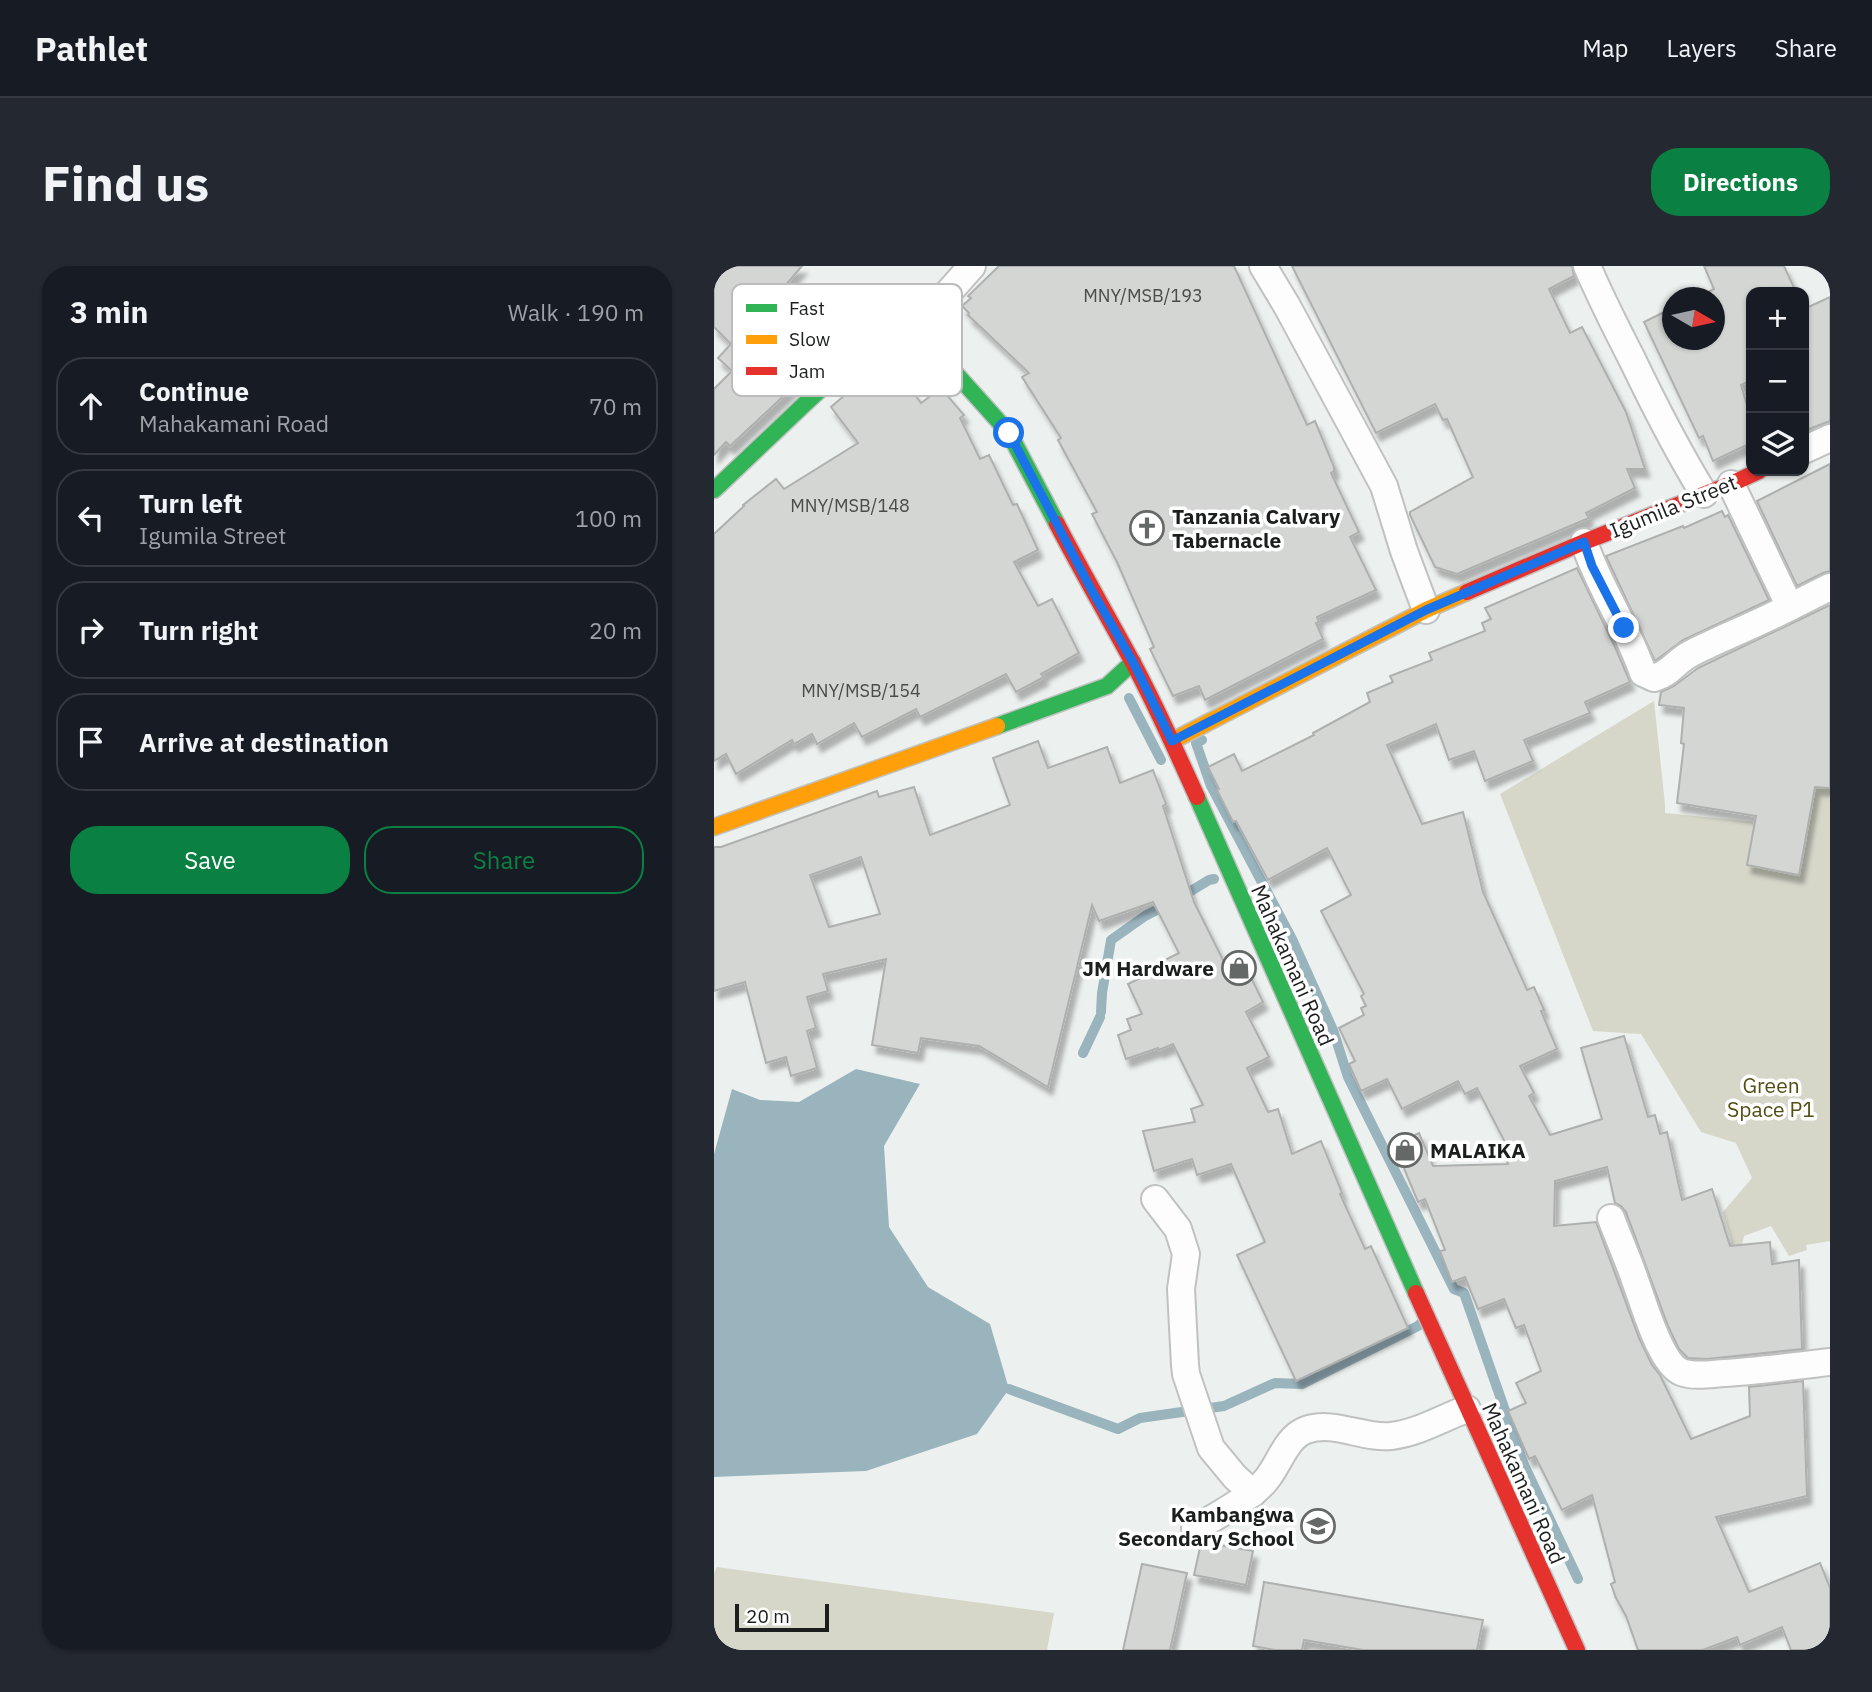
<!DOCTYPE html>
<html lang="en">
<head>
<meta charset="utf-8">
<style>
	:root { --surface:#171b24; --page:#242831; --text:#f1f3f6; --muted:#9ea1a6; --line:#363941; --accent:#0b8043 }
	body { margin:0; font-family:"IBM Plex Sans",sans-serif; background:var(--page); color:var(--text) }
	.controls { position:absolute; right:21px; top:21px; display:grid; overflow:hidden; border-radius:14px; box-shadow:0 2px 5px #0004 }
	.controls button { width:63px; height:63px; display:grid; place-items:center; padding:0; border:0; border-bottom:2px solid var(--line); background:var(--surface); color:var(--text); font:35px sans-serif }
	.compass { position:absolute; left:948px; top:21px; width:63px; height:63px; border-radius:50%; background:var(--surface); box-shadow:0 2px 5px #0004; rotate:99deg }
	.scale { position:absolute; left:21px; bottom:18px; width:94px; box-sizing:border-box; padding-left:7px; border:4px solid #1b1e1d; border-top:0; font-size:19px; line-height:24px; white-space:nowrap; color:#1b1e1d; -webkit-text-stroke:5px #fff; paint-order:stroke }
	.stop { position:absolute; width:21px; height:21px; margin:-16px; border:5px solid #1a73e8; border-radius:50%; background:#fff }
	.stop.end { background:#1a73e8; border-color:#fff; box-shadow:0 2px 7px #0008 }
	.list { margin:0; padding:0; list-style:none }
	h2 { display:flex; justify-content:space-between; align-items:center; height:91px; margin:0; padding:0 28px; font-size:30px }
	h2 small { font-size:23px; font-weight:400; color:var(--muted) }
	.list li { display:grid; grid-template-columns:46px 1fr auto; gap:21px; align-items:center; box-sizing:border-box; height:98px; margin:0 14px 14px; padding:0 14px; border:2px solid var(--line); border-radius:28px }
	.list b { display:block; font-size:26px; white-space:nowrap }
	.list p { margin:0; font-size:23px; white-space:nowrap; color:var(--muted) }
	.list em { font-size:23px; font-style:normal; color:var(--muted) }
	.actions { display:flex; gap:14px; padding:21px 28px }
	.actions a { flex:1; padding:16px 0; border:2px solid var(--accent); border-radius:28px; text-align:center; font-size:24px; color:var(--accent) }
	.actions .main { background:var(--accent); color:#fff }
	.icon { flex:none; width:38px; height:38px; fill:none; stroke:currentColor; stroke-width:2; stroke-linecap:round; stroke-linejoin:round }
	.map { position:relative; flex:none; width:1116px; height:1384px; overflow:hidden; border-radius:28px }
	header { display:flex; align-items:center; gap:42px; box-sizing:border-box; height:98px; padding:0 35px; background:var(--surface); border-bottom:2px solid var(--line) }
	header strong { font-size:33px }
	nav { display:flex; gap:38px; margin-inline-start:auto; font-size:24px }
	.intro { display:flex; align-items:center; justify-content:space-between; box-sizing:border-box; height:168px; padding:0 42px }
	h1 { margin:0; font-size:49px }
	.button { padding:18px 32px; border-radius:28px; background:var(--accent); color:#fff; font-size:24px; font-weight:700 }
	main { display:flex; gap:42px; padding:0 42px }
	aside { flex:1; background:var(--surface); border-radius:28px; box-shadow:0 2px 5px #0004 }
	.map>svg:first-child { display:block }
	.green { fill:#d6d7c9 }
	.water { fill:#9ab4be }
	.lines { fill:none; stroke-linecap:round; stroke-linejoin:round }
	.stream { stroke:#9ab4be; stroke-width:10 }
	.building { fill:#d4d6d4; stroke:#adb0ae; stroke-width:2; fill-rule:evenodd; filter:url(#shadow) }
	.street-casing { stroke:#bfc2c0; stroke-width:30 }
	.fast-casing { stroke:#bfc2c0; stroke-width:19 }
	.slow-casing { stroke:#bfc2c0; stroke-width:19 }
	.jam-casing { stroke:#bfc2c0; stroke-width:19 }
	.street { stroke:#fcfdfc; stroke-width:26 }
	.fast { stroke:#30b455; stroke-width:16 }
	.slow { stroke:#ff9f0a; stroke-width:16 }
	.jam { stroke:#e5322d; stroke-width:16 }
	.route { stroke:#1a73e8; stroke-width:9 }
	.labels { text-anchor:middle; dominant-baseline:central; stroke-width:7; stroke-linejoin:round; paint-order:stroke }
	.number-label { font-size:18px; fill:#494c4b }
	.street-label { font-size:21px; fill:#1b1e1d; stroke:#fff }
	.poi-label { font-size:21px; font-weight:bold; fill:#1b1e1d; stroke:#fff; text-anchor:start }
	.park-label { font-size:21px; fill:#544e15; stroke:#fff }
	.key { fill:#fff; stroke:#bbbcbb; stroke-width:2 }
	.key-label { font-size:19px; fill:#1b1e1d }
</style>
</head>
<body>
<header>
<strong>Pathlet</strong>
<nav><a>Map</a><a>Layers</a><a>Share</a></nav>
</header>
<div class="intro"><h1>Find us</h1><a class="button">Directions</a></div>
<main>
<aside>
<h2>3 min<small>Walk · 190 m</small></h2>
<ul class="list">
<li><svg class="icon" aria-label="ahead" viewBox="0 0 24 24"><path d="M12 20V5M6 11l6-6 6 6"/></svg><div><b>Continue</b><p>Mahakamani Road</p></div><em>70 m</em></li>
<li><svg class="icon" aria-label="left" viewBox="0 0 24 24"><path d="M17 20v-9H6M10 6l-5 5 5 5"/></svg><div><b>Turn left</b><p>Igumila Street</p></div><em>100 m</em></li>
<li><svg class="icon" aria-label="right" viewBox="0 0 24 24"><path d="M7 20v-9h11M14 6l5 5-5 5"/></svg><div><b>Turn right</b></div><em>20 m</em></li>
<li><svg class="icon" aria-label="arrive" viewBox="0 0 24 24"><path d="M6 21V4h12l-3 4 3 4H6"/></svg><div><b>Arrive at destination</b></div></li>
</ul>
<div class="actions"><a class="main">Save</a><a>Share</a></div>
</aside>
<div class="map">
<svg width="1116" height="1384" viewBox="0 0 1116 1384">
	<defs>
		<filter id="shadow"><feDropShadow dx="4.5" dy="8" stdDeviation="2" flood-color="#0004"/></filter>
	</defs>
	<rect width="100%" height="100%" fill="#ecf0ee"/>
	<g class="green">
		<path d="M 940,435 L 951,538 L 951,547 L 1041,556 L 1055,507 L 1116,513 L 1116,975 L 1092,979 L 1093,984 L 1075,990 L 1057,960 L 1030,970 L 1023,999 L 973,1000 L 1018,976 L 1009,946 L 1038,912 L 1022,877 L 987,866 L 927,768 L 879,765 L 786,528 Z"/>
		<path d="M 3,1301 L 340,1347 L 333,1384 L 0,1384 L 0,1307 Z"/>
	</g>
	<path class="water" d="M 142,803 L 206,818 L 170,880 L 175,961 L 214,1021 L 276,1058 L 295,1123 L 263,1168 L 152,1205 L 0,1211 L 0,888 L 18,823 L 46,834 L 85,836 Z"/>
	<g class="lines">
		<g class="stream">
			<path d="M 415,432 L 447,494"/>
			<path d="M 488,474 L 482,477 L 497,520 L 578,673 L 619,764 L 634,811 L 740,1023 L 750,1027 L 810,1199 L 864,1313"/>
			<path d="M 467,631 L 495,614 L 500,613"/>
			<path d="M 387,746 L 388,727 L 397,674 L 431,650 L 454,638"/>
			<path d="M 369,787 L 386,751"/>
			<path d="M 295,1123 L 404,1163 L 426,1152 L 510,1140 L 561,1117 L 588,1118 L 704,1060 L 707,1057"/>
		</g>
	</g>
	<g class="building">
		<path d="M 0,0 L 88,0 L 64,28 L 121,82 L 16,180 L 12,176 L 0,189 L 0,123 L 18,105 L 4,92 L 17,78 L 0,61 Z"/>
		<path d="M 285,0 L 520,0 L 593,159 L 601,155 L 620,201 L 620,205 L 617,207 L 645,266 L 636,271 L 662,324 L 603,351 L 605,356 L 602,357 L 609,373 L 491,434 L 485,420 L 459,430 L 436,383 L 440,381 L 403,296 L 378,248 L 383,246 L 344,174 L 347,172 L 308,111 L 315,107 L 254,49 L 255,47 L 248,40 L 257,32 L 254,30 Z"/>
		<path d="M 578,0 L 858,0 L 860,10 L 835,23 L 856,67 L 868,61 L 912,146 L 931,203 L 913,203 L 921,222 L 872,247 L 875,252 L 743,308 L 721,301 L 696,249 L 696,246 L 759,211 L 733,153 L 729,154 L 721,138 L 662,167 Z"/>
		<path d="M 990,0 L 1070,0 L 1082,26 L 1037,26 L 1037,114 L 1027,119 L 1037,153 L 1037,177 L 999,195 L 989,170 L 985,172 L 930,56 L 958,42 L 958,74 L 1000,74 L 1000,32 L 982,32 L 1000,23 Z"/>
		<path d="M 1116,31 L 1116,155 L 1090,165 L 1090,43 Z"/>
		<path d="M 187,109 L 207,137 L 227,122 L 250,149 L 246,152 L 266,193 L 275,189 L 299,239 L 303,238 L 324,284 L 300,296 L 324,340 L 338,333 L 365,387 L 327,408 L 330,411 L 302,426 L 292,408 L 206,451 L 202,443 L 148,471 L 140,457 L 103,478 L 98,468 L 80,478 L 78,474 L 22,508 L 12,488 L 0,495 L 0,268 L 30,240 L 29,239 L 62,213 L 70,223 L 144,177 L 117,141 L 152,111 L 157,115 L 163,111 L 171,121 Z"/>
		<path d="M 1116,198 L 1116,305 L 1109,307 L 1083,320 L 1043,235 Z"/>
		<path d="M 1008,245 L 1011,251 L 1014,249 L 1055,334 L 969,374 L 941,395 L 892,290 L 969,260 L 970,262 Z"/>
		<path d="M 863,302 L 901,381 L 916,416 L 871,436 L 876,447 L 810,474 L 819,495 L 771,515 L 760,485 L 735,494 L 722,458 L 673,479 L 708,558 L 749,546 L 769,626 L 813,724 L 820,721 L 830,744 L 827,745 L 843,783 L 806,800 L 820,827 L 815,830 L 836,869 L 888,853 L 867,782 L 910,770 L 934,851 L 941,849 L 946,868 L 953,866 L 968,934 L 998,923 L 1016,980 L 1056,976 L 1058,998 L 1085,994 L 1088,1083 L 993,1093 L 974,1092 L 965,1083 L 954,1060 L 912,946 L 907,940 L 901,937 L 893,901 L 841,915 L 840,960 L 882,956 L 925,1072 L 938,1099 L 946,1109 L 977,1173 L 1036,1150 L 1035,1121 L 1089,1115 L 1093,1230 L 1002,1251 L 1035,1326 L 1106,1297 L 1116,1322 L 1116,1384 L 1077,1384 L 1068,1361 L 1026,1379 L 1023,1371 L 989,1384 L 924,1384 L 912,1350 L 902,1332 L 897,1318 L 901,1316 L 878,1229 L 848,1244 L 821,1190 L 815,1193 L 794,1145 L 812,1137 L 802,1117 L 827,1105 L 810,1059 L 802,1062 L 790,1033 L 764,1043 L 751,1011 L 738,1016 L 726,985 L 731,984 L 711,933 L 704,936 L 680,878 L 705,867 L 719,900 L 794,898 L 790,888 L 795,886 L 794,884 L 795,884 L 763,822 L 751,828 L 744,815 L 688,843 L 673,813 L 647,825 L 635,798 L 641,795 L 625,762 L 650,749 L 647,742 L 652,740 L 647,730 L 650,728 L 607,645 L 637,629 L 613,582 L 554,614 L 522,555 L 519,556 L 503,524 L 505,523 L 494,501 L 520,488 L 528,505 L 600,469 L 599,467 L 656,436 L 653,427 L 679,416 L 676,410 L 718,394 L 715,387 L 771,365 L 768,357 L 777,353 L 771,342 Z"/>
		<path d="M 1116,339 L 1116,522 L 1101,521 L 1085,609 L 1033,599 L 1042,550 L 963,537 L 970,478 L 967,477 L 970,442 L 945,439 L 947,426 L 960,420 L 984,402 Z"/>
		<path d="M 324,475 L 334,502 L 393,481 L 406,517 L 439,504 L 452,538 L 449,540 L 480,636 L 514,704 L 529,695 L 549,736 L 532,746 L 555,791 L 533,802 L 554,846 L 564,843 L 578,888 L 607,875 L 628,927 L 626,928 L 651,983 L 657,980 L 694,1062 L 582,1115 L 523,989 L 551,976 L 517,898 L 483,909 L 478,893 L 440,905 L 429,865 L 481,856 L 477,843 L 489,839 L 459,778 L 445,784 L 444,782 L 412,793 L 404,769 L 417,764 L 413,753 L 428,748 L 414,718 L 435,708 L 433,703 L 465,687 L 439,636 L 385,655 L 378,639 L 334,821 L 265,780 L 207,772 L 204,787 L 158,779 L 172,693 L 109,708 L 114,725 L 93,731 L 102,762 L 93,765 L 103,802 L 77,810 L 72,791 L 52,797 L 31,716 L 0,725 L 0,581 L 7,581 L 163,525 L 165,531 L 200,521 L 216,569 L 296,539 L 279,492 ZM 147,591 L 166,648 L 115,661 L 96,609 Z"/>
		<path d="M 490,1276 L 539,1285 L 532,1319 L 480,1309 L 487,1277 Z"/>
		<path d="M 428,1298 L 473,1307 L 456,1384 L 409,1384 Z"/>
		<path d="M 550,1316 L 769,1354 L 763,1384 L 649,1384 L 590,1374 L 588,1384 L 561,1384 L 539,1380 Z"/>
	</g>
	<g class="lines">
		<g class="street-casing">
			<g id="street">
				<path d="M 549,0 L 573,40 L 670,220 L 690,285 L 712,344"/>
				<path d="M 873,0 C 887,32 902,62 918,93 C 940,139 963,184 990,228"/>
				<path d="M 202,63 L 258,0"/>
				<path d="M 1090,184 L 1116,172"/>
				<path d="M 1017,218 L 1076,341 L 1116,321"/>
				<path d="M 870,276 C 885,322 914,362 929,407 L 940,412 C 957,407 961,396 976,388 C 1009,371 1044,358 1076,341"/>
				<path d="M 441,933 L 464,963 L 472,988 L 467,1023 L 471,1099 L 472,1108 L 497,1182 L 521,1211 L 539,1227"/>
				<path d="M 897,952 C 905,974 915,995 922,1017 C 930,1038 946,1097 967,1106 C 980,1111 996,1108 1010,1107 C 1045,1105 1081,1100 1116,1096"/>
				<path d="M 481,1263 C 500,1251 539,1231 552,1214 C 565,1199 572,1171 592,1164 C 620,1154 649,1173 677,1170 C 704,1167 728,1152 753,1143"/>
			</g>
		</g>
		<g class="fast-casing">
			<g id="fast">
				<path d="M 0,224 C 26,199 53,174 79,149 C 118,112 150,80 202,63 L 295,167 L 343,258"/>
				<path d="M 283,460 L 393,420 L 419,396"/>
				<path d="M 483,531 L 702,1027"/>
			</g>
		</g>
		<g class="slow-casing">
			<g id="slow">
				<path d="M 458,475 L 712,344 L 753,326"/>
				<path d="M 0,561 L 283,460"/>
			</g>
		</g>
		<g class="jam-casing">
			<g id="jam">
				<path d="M 343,258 C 367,304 393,349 418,395 C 442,439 462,485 483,531"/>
				<path d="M 753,326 L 870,276 L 1017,218 L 1045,205"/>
				<path d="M 702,1027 L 863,1384"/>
			</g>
		</g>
		<use href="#street" class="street"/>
		<use href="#fast" class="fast"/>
		<use href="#slow" class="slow"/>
		<use href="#jam" class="jam"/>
	</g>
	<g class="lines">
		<path class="route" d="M 295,167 L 377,323 L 419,396 L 458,475 L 712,344 L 870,276 L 878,300 L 910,362"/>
	</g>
	<defs>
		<g id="church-ring" transform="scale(1.75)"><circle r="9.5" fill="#fff" stroke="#646866" stroke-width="1.5"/><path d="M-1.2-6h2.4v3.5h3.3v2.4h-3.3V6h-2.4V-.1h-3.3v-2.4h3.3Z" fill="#646866"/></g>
		<g id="shop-ring" transform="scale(1.75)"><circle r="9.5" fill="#fff" stroke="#646866" stroke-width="1.5"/><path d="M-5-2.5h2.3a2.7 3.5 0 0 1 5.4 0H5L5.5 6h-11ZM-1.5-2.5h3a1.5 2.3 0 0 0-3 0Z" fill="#646866"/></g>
		<g id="school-ring" transform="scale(1.75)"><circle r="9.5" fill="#fff" stroke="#646866" stroke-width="1.5"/><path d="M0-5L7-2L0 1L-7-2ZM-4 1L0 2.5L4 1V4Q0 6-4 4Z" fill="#646866"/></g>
	</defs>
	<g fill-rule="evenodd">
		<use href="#church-ring" x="433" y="262"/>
		<use href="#shop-ring" x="525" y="702"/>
		<use href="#shop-ring" x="691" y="884"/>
		<use href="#school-ring" x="604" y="1260"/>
	</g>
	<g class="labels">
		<g class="number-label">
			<text x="429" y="29">MNY/MSB/193</text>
			<text x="136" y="239">MNY/MSB/148</text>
			<text x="147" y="424">MNY/MSB/154</text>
		</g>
		<g class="street-label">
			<text transform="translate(959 240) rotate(-22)">Igumila Street</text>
			<text transform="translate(579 699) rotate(66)">Mahakamani Road</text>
			<text transform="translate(810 1217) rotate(66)">Mahakamani Road</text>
		</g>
		<g class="poi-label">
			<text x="458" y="250">Tanzania Calvary<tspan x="458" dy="24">Tabernacle</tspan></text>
			<text x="500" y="702" text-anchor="end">JM Hardware</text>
			<text x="716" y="884">MALAIKA</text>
			<text x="580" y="1248" text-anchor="end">Kambangwa<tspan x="580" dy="24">Secondary School</tspan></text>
		</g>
		<g class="park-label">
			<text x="1057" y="819">Green<tspan x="1057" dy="24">Space P1</tspan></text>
		</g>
	</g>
	<rect x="18" y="18" width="230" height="112" rx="10" class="key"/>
	<rect x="32" y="38" width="31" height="8" fill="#30b455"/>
	<rect x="32" y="69" width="31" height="9" fill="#ff9f0a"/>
	<rect x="32" y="101" width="31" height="8" fill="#e5322d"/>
	<g class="key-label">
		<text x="75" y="49">Fast</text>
		<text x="75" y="80">Slow</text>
		<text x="75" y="112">Jam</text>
	</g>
</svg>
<div class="controls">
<button>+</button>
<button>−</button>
<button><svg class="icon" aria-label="layers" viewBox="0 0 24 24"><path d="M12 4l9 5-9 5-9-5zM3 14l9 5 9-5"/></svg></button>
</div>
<svg class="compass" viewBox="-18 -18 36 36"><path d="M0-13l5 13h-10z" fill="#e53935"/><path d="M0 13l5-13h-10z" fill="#9ea1a6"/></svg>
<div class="scale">20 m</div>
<div class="stop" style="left:295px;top:167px"></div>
<div class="stop end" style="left:910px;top:362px"></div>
</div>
</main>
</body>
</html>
